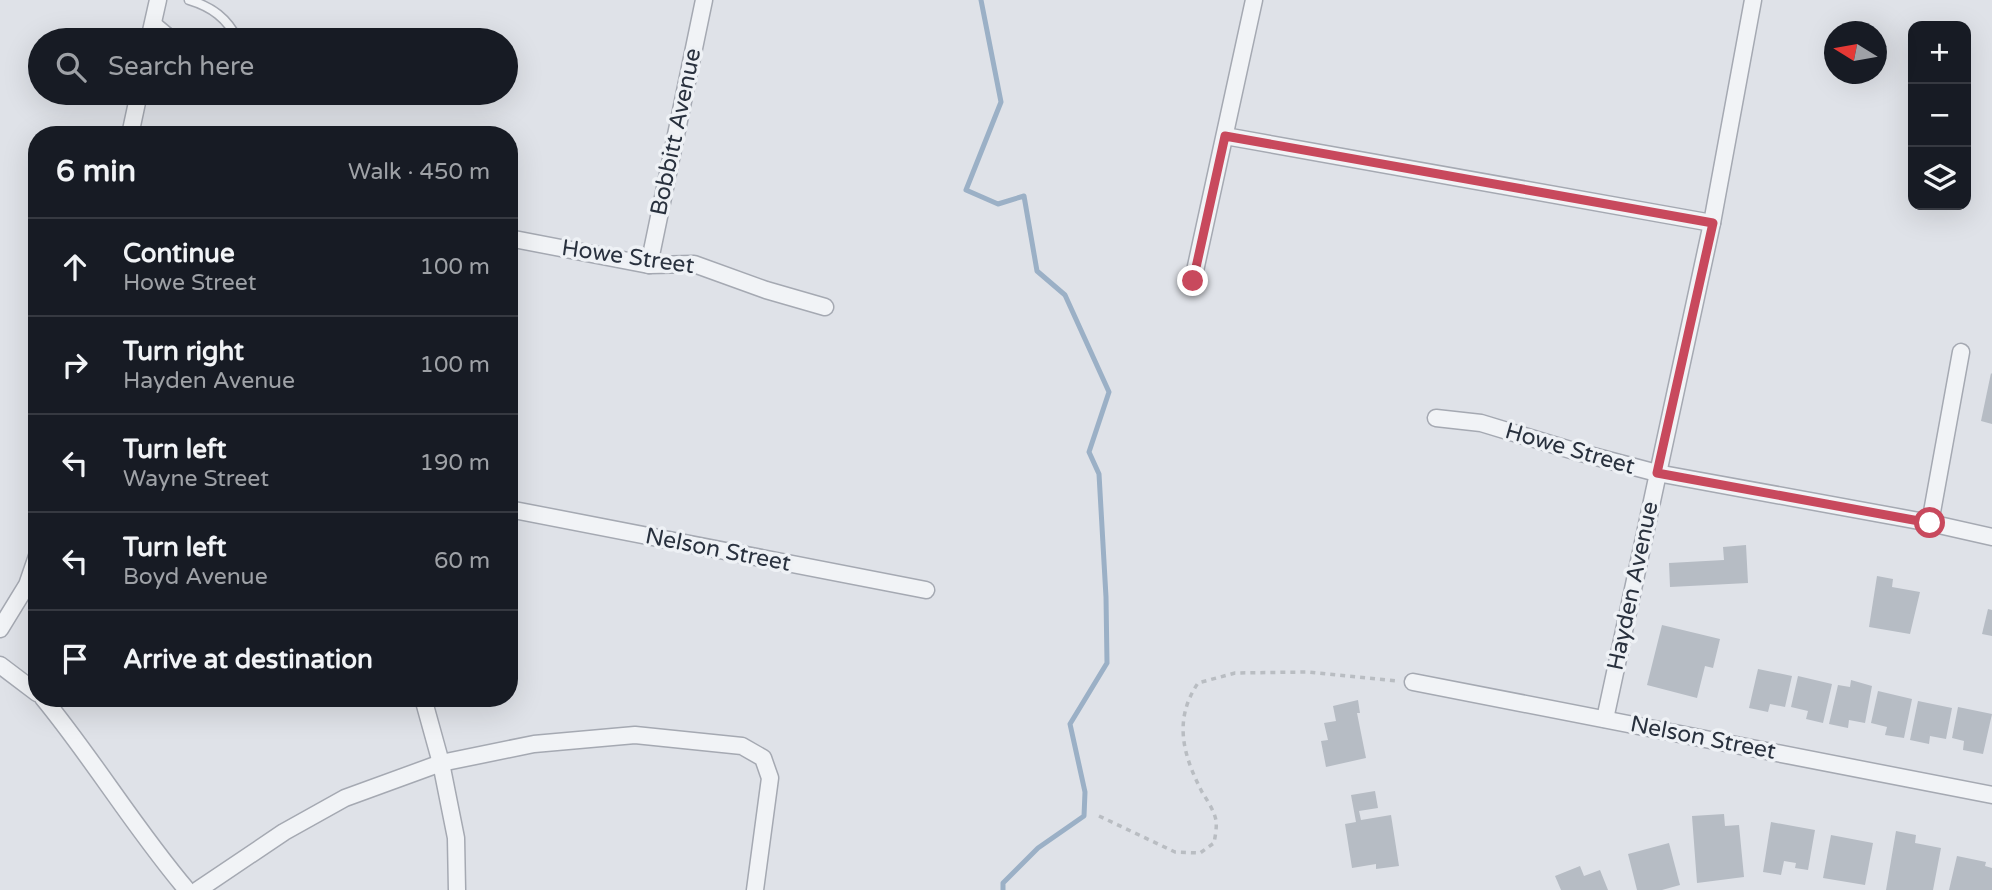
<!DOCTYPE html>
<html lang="en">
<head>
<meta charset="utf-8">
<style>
	:root { --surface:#171b24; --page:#242831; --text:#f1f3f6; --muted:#9ea1a6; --line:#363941 }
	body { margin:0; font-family:"Varela Round",sans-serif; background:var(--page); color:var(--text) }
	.controls { position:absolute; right:21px; top:21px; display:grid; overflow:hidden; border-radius:14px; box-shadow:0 7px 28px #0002 }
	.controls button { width:63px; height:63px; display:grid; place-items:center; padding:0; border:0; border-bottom:2px solid var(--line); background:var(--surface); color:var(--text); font:35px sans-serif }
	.compass { position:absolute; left:1824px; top:21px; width:63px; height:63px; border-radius:50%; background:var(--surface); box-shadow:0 7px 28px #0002; rotate:281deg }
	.stop { position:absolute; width:21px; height:21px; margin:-16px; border:5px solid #c8495d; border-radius:50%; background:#fff }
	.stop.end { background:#c8495d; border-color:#fff; box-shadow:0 2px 7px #0008 }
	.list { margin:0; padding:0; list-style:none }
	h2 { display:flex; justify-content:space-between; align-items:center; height:91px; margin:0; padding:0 28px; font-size:30px }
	h2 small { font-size:23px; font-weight:400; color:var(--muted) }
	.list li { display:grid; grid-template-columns:46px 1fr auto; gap:21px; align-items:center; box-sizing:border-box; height:98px; padding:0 28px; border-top:2px solid var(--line) }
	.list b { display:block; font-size:26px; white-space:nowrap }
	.list p { margin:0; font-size:23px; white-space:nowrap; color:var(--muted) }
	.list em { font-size:23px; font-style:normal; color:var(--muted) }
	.icon { flex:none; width:38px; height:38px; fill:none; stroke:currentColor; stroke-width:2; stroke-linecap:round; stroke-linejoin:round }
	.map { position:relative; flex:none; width:1992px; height:890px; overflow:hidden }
	.search { position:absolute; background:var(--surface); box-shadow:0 7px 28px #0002; left:28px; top:28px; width:490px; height:77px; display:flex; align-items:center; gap:18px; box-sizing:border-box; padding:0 24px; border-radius:38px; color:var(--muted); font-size:26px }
	.panel { position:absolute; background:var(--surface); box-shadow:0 7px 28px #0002; left:28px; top:126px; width:490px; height:581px; border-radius:28px }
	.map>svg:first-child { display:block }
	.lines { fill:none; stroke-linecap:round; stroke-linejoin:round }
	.stream { stroke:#9bb0c6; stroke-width:5 }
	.building { fill:#b6bcc4 }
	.lane-casing { stroke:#a5a9b2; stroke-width:11 }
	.street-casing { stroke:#a5a9b2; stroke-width:19 }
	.path { stroke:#b9bdc2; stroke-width:3.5; stroke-dasharray:5 5; stroke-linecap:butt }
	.lane { stroke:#f1f3f6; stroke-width:8 }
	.street { stroke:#f1f3f6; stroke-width:16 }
	.route { stroke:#c8495d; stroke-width:9 }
	.labels { text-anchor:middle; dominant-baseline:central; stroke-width:7; stroke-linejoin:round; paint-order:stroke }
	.street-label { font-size:23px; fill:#29313e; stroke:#eef1f5 }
</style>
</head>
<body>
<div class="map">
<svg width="1992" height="890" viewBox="0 0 1992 890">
	<rect width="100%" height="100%" fill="#dfe2e8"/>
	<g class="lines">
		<path class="stream" d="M 981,0 L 1001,102 L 966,190 L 998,204 L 1024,196 L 1037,271 L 1065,295 L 1109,392 L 1089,452 L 1099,474 L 1106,597 L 1107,663 L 1070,724 L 1085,792 L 1084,816 L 1038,848 L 1003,883 L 1003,890"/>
	</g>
	<g class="building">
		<path d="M 1991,373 L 1992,374 L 1992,424 L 1981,421 Z"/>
		<path d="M 1746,545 L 1748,583 L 1670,587 L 1669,563 L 1724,560 L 1723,547 Z"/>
		<path d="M 1877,576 L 1893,579 L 1892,587 L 1920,592 L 1910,634 L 1869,627 Z"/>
		<path d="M 1988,609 L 1992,610 L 1992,636 L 1982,634 Z"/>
		<path d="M 1662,625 L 1720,639 L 1713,668 L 1705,666 L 1697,698 L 1647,685 Z"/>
		<path d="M 1758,669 L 1792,676 L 1785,707 L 1770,704 L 1768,712 L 1749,708 Z"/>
		<path d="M 1798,676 L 1832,684 L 1823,723 L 1806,719 L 1808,711 L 1791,707 Z"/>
		<path d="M 1851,680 L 1872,686 L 1865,723 L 1849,720 L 1848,728 L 1829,724 L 1838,685 L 1850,687 Z"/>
		<path d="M 1878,691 L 1912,699 L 1904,738 L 1885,735 L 1887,727 L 1871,723 Z"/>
		<path d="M 1358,700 L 1360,713 L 1357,713 L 1366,758 L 1326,767 L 1321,741 L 1328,740 L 1324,723 L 1336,721 L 1333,706 Z"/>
		<path d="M 1918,701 L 1952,708 L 1946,739 L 1930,736 L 1929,744 L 1910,740 Z"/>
		<path d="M 1958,707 L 1992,714 L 1983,754 L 1963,750 L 1964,741 L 1952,738 Z"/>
		<path d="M 1375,791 L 1378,808 L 1359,811 L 1361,820 L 1391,815 L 1399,866 L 1376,869 L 1376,864 L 1352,868 L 1345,824 L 1356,822 L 1351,795 Z"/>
		<path d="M 1724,814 L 1725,826 L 1739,825 L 1744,877 L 1697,883 L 1692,816 Z"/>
		<path d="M 1771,822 L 1815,830 L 1808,870 L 1795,868 L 1796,863 L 1784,861 L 1781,875 L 1763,872 Z"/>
		<path d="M 1896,831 L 1916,835 L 1915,843 L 1941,848 L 1933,890 L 1886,890 Z"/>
		<path d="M 1831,835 L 1873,843 L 1865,885 L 1823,878 Z"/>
		<path d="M 1669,843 L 1680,885 L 1662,890 L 1637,890 L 1628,854 Z"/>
		<path d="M 1957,856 L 1986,862 L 1985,866 L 1992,868 L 1992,890 L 1949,890 Z"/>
		<path d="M 1580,866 L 1584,876 L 1600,870 L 1608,890 L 1561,890 L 1555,876 Z"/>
	</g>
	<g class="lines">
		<g class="lane-casing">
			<g id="lane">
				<path d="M 189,0 C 212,7 227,18 238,40"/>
				<path d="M 154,20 L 178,40"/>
			</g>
		</g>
		<g class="street-casing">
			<g id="street">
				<path d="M 149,40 L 158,0"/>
				<path d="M 130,135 L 139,93"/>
				<path d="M 1225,136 L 1712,223"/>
				<path d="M 509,238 L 649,265 L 694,264 L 766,290 L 825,307"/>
				<path d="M 649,265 L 704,0"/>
				<path d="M 1193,280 L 1254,0"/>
				<path d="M 1436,418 L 1481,423 L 1574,451 L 1657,473 L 1930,523 L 1992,537"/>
				<path d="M 509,509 L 926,590"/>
				<path d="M 1930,523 L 1961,352"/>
				<path d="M 0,629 L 27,585 L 37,556"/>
				<path d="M 0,665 L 37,693"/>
				<path d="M 1413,682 L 1992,795"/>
				<path d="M 43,698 C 94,760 135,829 187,890"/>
				<path d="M 423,698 L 441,763 L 456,838 L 457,890"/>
				<path d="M 1605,719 L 1712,223 L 1753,0"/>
				<path d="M 198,890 L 284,832 L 345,798 L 441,763 L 534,744 L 635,735 L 742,746 L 763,758 L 770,778 L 755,890"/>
			</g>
		</g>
		<path class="path" d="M 1099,816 L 1175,852 L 1200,853 L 1214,843 C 1215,837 1217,828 1216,821 C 1215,812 1207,800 1202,792 C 1183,755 1173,720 1198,683 L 1235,673 L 1307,672 L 1397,681"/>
		<use href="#lane" class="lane"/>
		<use href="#street" class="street"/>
	</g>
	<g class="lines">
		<path class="route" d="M 1193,281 L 1225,136 L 1713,223 L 1657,473 L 1930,523"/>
	</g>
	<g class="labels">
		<g class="street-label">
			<text transform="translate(676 132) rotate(-78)">Bobbitt Avenue</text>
			<text transform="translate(628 257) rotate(8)">Howe Street</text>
			<text transform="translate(1570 449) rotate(16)">Howe Street</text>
			<text transform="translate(718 550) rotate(11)">Nelson Street</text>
			<text transform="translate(1633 586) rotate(-78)">Hayden Avenue</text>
			<text transform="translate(1703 738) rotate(11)">Nelson Street</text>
		</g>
	</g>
</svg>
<div class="controls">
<button>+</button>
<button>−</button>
<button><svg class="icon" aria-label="layers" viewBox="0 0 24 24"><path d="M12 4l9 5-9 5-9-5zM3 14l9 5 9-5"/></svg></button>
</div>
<svg class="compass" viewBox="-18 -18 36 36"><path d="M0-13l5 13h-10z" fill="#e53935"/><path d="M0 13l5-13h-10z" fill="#9ea1a6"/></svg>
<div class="stop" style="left:1930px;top:523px"></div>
<div class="stop end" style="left:1193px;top:281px"></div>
<div class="search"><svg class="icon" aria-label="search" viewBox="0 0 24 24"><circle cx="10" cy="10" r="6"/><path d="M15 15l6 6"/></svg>Search here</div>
<section class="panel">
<h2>6 min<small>Walk · 450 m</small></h2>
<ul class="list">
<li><svg class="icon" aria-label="ahead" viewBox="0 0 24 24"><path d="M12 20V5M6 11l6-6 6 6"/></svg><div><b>Continue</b><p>Howe Street</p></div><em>100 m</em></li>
<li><svg class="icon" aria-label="right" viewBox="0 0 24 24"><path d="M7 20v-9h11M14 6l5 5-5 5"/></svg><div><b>Turn right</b><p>Hayden Avenue</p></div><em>100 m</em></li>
<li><svg class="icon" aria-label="left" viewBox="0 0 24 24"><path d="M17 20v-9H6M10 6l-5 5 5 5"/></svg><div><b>Turn left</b><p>Wayne Street</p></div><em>190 m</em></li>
<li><svg class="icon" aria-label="left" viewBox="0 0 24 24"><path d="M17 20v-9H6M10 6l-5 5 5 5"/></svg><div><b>Turn left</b><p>Boyd Avenue</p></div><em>60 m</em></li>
<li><svg class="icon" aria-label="arrive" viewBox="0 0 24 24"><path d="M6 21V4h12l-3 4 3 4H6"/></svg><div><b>Arrive at destination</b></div></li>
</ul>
</section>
</div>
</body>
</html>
